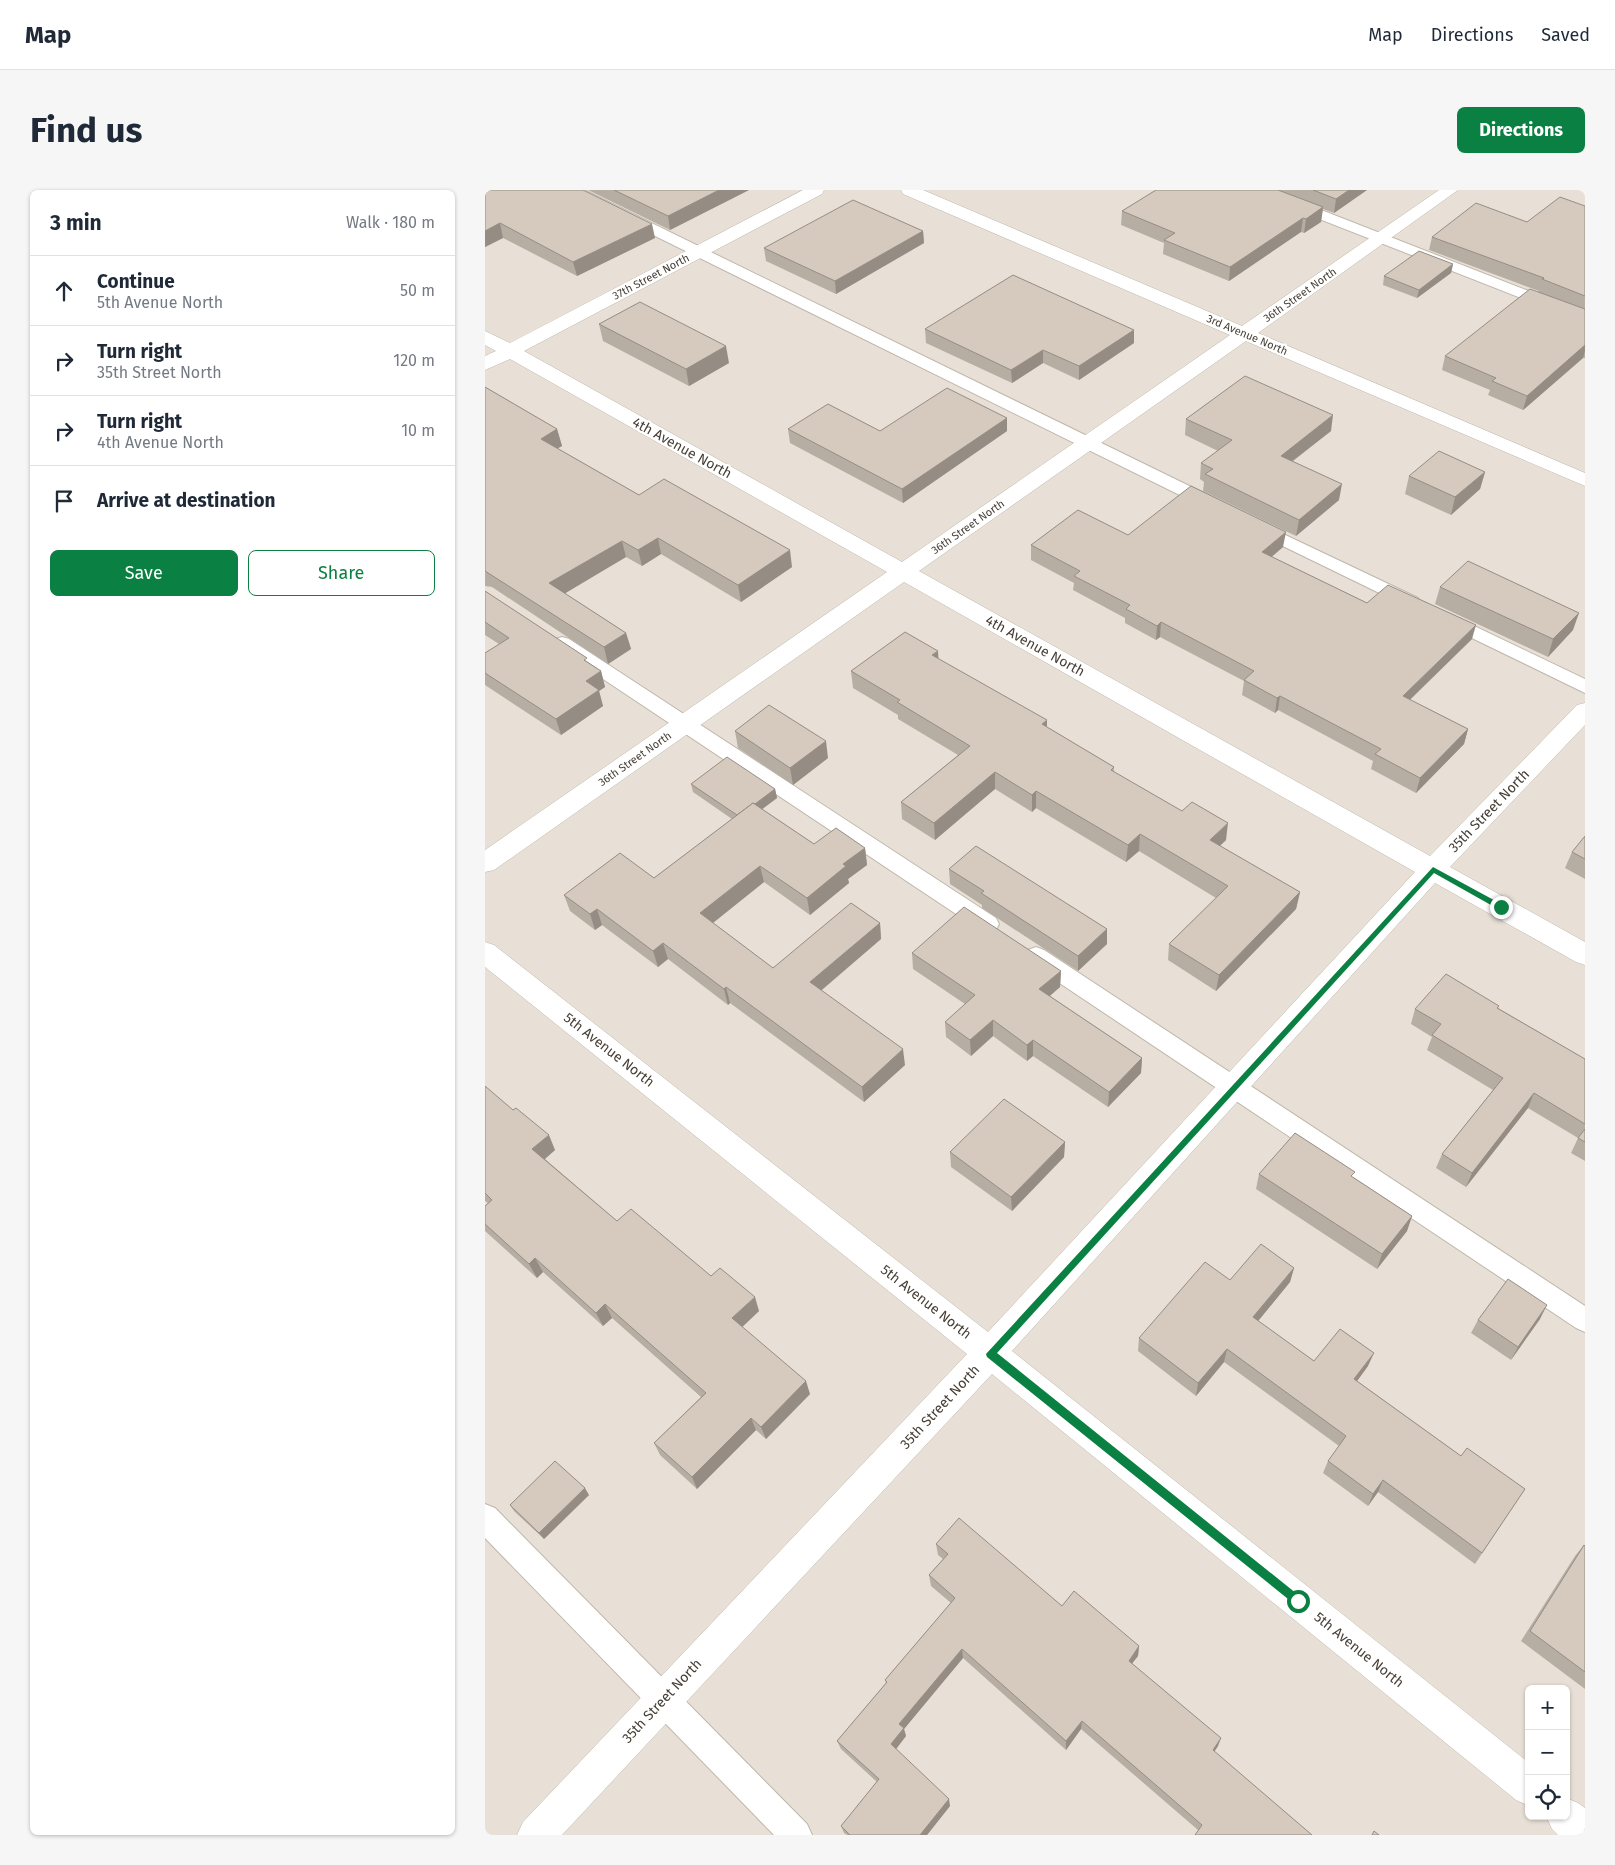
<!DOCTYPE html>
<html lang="en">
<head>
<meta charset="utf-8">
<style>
	:root { --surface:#fff; --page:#f6f6f7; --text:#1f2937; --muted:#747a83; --line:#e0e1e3; --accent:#0b8043 }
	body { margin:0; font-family:"Fira Sans",sans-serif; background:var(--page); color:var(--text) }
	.controls { position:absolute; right:15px; bottom:15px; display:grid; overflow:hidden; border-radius:8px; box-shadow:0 1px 4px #0004 }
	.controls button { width:45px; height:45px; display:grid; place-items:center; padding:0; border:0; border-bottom:1px solid var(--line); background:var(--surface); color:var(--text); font:25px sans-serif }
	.stop { position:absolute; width:15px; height:15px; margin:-11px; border:4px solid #0b8043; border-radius:50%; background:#fff }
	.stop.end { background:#0b8043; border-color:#fff; box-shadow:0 1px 5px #0008 }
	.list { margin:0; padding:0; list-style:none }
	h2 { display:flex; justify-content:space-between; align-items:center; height:65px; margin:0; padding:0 20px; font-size:21px }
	h2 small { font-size:16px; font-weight:400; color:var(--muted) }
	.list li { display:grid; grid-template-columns:32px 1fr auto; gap:15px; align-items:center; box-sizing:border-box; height:70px; padding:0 20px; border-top:1px solid var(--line) }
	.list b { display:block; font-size:19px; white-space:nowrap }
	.list p { margin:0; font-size:16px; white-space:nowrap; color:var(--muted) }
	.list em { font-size:16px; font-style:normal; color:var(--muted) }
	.actions { display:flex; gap:10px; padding:15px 20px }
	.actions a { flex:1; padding:11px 0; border:1px solid var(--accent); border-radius:8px; text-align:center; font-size:18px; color:var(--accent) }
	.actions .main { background:var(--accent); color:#fff }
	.icon { flex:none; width:28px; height:28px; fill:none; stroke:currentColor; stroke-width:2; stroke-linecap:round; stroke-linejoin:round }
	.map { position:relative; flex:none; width:1100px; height:1645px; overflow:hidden; border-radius:8px }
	header { display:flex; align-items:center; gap:30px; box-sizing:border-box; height:70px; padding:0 25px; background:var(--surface); border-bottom:1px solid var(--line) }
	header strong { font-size:24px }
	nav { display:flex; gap:28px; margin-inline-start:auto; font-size:18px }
	.intro { display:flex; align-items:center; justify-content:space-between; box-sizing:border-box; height:120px; padding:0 30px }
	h1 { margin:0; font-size:35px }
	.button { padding:12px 22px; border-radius:8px; background:var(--accent); color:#fff; font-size:18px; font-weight:700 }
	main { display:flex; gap:30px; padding:0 30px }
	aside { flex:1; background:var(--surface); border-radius:8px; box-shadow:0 1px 4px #0004 }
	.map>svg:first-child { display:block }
	.residential { fill:#e8e0d6; fill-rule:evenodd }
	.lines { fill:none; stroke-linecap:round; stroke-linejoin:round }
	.service-casing { stroke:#bfb6aa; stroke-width:2 }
	.minor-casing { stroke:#bfb6aa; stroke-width:1 }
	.service { fill:#fff; fill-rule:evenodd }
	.minor { fill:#fff; fill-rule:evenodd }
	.wall { fill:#b7aea3 }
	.shaded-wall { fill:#958d84 }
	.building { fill:#d5cabd; stroke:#958d84 }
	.route { fill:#0b8043 }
	.labels { text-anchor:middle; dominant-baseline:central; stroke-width:4.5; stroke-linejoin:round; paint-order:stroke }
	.far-street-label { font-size:11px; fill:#473f36; stroke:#fff }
	.street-label { font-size:14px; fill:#473f36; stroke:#fff }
</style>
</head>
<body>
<header>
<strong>Map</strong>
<nav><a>Map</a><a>Directions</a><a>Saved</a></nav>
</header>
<div class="intro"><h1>Find us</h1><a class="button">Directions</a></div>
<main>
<aside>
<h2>3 min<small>Walk · 180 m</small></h2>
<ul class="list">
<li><svg class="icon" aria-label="ahead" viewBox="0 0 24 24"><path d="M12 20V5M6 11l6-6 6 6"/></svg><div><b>Continue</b><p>5th Avenue North</p></div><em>50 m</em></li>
<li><svg class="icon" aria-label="right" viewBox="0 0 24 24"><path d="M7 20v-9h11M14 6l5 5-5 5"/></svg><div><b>Turn right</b><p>35th Street North</p></div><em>120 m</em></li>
<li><svg class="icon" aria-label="right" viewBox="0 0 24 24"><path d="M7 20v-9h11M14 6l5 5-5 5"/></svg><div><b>Turn right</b><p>4th Avenue North</p></div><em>10 m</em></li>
<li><svg class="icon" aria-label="arrive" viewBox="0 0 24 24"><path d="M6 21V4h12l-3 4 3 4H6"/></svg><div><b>Arrive at destination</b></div></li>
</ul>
<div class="actions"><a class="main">Save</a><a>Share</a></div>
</aside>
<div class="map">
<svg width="1100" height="1645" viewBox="0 0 1100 1645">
	<rect width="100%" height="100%" fill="#f4efe8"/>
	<path class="residential" d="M 0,0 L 1100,0 L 1100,1645 L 0,1645 ZM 1044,1499 L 1081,1499 L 1081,1626 L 1044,1626 Z"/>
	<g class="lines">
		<g class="service-casing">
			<g id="service">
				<path d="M 81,0 L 99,0 L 733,310 L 736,314 L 733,318 L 727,319 L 721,318 L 83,3 Z"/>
				<path d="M 766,0 L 785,0 L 1100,123 L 1100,133 L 768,3 Z"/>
				<path d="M 773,332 L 933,408 L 936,412 L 933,416 L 927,418 L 921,416 L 767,341 L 764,337 L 767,333 Z"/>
				<path d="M 962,423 L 1100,489 L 1100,503 L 956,433 L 953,429 L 956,425 Z"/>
				<path d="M 77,447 L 84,449 L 511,728 L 514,734 L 511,740 L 503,742 L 495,740 L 70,457 L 68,453 L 70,449 Z"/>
				<path d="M 551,757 L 559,760 L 1100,1116 L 1100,1142 L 1091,1138 L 543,772 L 540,766 L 543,760 Z"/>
				<path d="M 0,1314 L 10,1318 L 322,1634 L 327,1645 L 289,1645 L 0,1348 Z"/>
			</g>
		</g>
		<g class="minor-casing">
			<g id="minor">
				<path d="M 318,0 L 339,0 L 337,4 L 39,161 L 417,372 L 745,145 L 418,4 L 416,0 L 438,0 L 757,136 L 954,0 L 973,0 L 773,143 L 1100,283 L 1100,296 L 761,151 L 434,381 L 945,666 L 1092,515 L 1100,513 L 1100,535 L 965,677 L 1100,752 L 1100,775 L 1091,772 L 950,693 L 527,1161 L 1044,1573 L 1044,1616 L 1031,1610 L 507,1184 L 77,1645 L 32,1645 L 38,1632 L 482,1164 L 0,777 L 0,752 L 9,755 L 503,1142 L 930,682 L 419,392 L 9,680 L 0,682 L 0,660 L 402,382 L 25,169 L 0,180 L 0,166 L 11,161 L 0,155 L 0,141 L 25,153 Z"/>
				<path d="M 1081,1608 L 1093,1613 L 1100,1618 L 1100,1645 L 1073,1645 L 1067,1639 L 1061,1626 L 1081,1626 Z"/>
			</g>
		</g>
		<use href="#service" class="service"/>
		<use href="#minor" class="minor"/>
	</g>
	<g class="wall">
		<path d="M 0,0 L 170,48 L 92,86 L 18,48 L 0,57 Z"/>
		<path d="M 103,0 L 264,0 L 185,40 Z"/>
		<path d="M 671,0 L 882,0 L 849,23 L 838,19 L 836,32 L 819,43 L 816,42 L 744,91 L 678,64 L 679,53 L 636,35 L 637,21 Z"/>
		<path d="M 1100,16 L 1100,168 L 1098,168 L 1038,220 L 1003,205 L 1005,200 L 957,180 L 960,166 L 1054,101 L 944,60 L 947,47 L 1042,32 Z"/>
		<path d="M 438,41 L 439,53 L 351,104 L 281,71 L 279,58 Z"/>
		<path d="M 968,74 L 966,83 L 932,108 L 898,95 L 899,86 Z"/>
		<path d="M 114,134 L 244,173 L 204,196 L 118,151 Z"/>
		<path d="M 440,139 L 649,140 L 649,153 L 594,190 L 558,173 L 527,193 L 441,153 Z"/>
		<path d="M 0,197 L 72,239 L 77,256 L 72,258 L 154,305 L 307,377 L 256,412 L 176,364 L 157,376 L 141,367 L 79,403 L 141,443 L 146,459 L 123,474 L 7,397 L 0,396 Z"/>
		<path d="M 522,228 L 522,241 L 418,313 L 305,253 L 303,239 L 395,241 Z"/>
		<path d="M 701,229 L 846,241 L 807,272 L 854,310 L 811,346 L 718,301 L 719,292 L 715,289 L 716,273 L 733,261 L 700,245 Z"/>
		<path d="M 1000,282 L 995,299 L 966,325 L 920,304 L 924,286 Z"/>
		<path d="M 643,345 L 798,357 L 787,367 L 882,413 L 987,449 L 925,510 L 983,539 L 979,554 L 931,603 L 886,579 L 888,571 L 793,520 L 790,523 L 757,505 L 759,491 L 675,447 L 671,450 L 640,433 L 640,428 L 588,400 L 589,393 L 546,370 L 546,355 Z"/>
		<path d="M 955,397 L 1088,440 L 1063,467 L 950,414 Z"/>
		<path d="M 0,401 L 116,481 L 120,497 L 114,501 L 118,516 L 76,545 L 0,495 L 0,463 L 14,454 L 0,445 Z"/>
		<path d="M 453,469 L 562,537 L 629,577 L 629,582 L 741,650 L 735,656 L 815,702 L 811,719 L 731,801 L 683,770 L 684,754 L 731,708 L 654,661 L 641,672 L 551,618 L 547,622 L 510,599 L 450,650 L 417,629 L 416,612 L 473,565 L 413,529 L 413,525 L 368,498 L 366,481 Z"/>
		<path d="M 250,541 L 343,568 L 308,595 L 253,558 Z"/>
		<path d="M 206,594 L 290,599 L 292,608 L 277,619 L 329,654 L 380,658 L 382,675 L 363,689 L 364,693 L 325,725 L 279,692 L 228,733 L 288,778 L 395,733 L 396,749 L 336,801 L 420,875 L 379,912 L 245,813 L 243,815 L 183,769 L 173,777 L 117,735 L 110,740 L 85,721 L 79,705 L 169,688 L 247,629 L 208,602 Z"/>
		<path d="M 1100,646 L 1100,689 L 1080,678 L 1087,662 Z"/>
		<path d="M 464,679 L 622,739 L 622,754 L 593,781 L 497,718 L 497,715 L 465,694 Z"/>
		<path d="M 427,763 L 576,781 L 575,797 L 565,806 L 657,868 L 656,883 L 623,917 L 548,866 L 542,871 L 508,846 L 486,866 L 461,847 L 460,832 L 480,814 L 428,779 Z"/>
		<path d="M 1014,816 L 1013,818 L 1100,869 L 1100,971 L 1086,963 L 1093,948 L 1043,918 L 981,997 L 951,978 L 957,964 L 1008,900 L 942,860 L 947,847 L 926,834 L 930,819 Z"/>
		<path d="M 0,896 L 70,960 L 60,969 L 132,1031 L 226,1086 L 274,1121 L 257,1137 L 325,1204 L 281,1249 L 271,1240 L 212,1299 L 175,1265 L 169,1253 L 216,1207 L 127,1128 L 118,1136 L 58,1082 L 52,1088 L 0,1041 L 0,1016 L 3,1013 L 0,1011 Z"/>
		<path d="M 580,952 L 579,967 L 527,1021 L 466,977 L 465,962 Z"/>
		<path d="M 774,984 L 868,987 L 927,1026 L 922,1041 L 892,1079 L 771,999 Z"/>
		<path d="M 809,1078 L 805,1092 L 773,1131 L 829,1171 L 883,1176 L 872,1191 L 976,1266 L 1040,1299 L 990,1374 L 893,1302 L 883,1316 L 838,1283 L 843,1271 L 854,1256 L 739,1172 L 711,1206 L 653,1161 L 654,1148 L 745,1090 Z"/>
		<path d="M 1055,1129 L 1026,1170 L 986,1143 L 993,1130 Z"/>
		<path d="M 104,1305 L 59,1349 L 29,1321 L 25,1315 Z"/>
		<path d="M 451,1354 L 577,1416 L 654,1456 L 653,1466 L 647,1473 L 733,1556 L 729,1562 L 827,1645 L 713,1640 L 596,1539 L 581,1560 L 478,1468 L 419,1539 L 421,1546 L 411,1559 L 465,1616 L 442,1645 L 362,1645 L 359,1643 L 356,1636 L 392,1592 L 356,1559 L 352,1551 L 401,1493 L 400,1490 L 466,1413 L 446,1396 L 444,1385 L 458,1369 L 453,1365 Z"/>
		<path d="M 1099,1355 L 1100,1356 L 1100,1499 L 1036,1451 L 1090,1366 Z"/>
	</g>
	<g class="shaded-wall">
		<path d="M 234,0 L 264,0 L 185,40 L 183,26 Z"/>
		<path d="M 864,0 L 882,0 L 849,23 L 851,9 Z"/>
		<path d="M 838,17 L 836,32 L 819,43 L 821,29 Z"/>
		<path d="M 818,28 L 816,42 L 744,91 L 745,77 Z"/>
		<path d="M 15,33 L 18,48 L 0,57 L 0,41 Z"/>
		<path d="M 167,34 L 170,48 L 92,86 L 88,72 Z"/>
		<path d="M 438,41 L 439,53 L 351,104 L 350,91 Z"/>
		<path d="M 968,74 L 966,83 L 932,108 L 934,100 Z"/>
		<path d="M 649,140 L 649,153 L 594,190 L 594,176 Z"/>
		<path d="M 1100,155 L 1100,161 L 1098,168 L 1038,220 L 1042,206 Z"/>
		<path d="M 241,156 L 244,173 L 204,196 L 201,179 Z"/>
		<path d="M 558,160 L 558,173 L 527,193 L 526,180 Z"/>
		<path d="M 848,225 L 846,241 L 793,282 L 796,266 Z"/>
		<path d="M 522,228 L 522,241 L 418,313 L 417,299 Z"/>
		<path d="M 72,239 L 77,256 L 61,265 L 56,249 Z"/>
		<path d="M 1000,282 L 995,299 L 966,325 L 970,307 Z"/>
		<path d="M 857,294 L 854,310 L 811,346 L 814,330 Z"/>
		<path d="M 801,342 L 798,357 L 775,376 L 777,362 Z"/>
		<path d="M 173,348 L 176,364 L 157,376 L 153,360 Z"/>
		<path d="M 137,351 L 141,367 L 69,410 L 64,393 Z"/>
		<path d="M 305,360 L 307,377 L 256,412 L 253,395 Z"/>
		<path d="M 1094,423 L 1088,440 L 1063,467 L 1068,449 Z"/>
		<path d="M 676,432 L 675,447 L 671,450 L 672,436 Z"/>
		<path d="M 991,435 L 987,449 L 914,520 L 918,506 Z"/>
		<path d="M 141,443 L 146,459 L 123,474 L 119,457 Z"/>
		<path d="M 453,461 L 454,478 L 447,465 Z"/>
		<path d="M 116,481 L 120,497 L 114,501 L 118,516 L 76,545 L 71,529 L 101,491 Z"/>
		<path d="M 795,506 L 793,520 L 790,523 L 792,508 Z"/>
		<path d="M 562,530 L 562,547 L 557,534 Z"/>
		<path d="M 983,539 L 979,554 L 931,603 L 935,588 Z"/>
		<path d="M 341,551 L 343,568 L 308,595 L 305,578 Z"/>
		<path d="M 510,582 L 510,599 L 450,650 L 449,633 Z"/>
		<path d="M 290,599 L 292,608 L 256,635 L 254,626 Z"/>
		<path d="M 551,601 L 551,618 L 547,622 L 547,605 Z"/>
		<path d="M 743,633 L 741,650 L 723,667 L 725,650 Z"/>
		<path d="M 655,644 L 654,661 L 641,672 L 643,655 Z"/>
		<path d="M 380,658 L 382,675 L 363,689 L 364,693 L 325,725 L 322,708 L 358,674 Z"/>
		<path d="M 275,676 L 279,692 L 219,740 L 215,723 Z"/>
		<path d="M 815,702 L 811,719 L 731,801 L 734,785 Z"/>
		<path d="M 112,719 L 117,735 L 110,740 L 105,724 Z"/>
		<path d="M 395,733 L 396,749 L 327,808 L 325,792 Z"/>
		<path d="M 622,739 L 622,754 L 593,781 L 593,766 Z"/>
		<path d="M 178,753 L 183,769 L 173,777 L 168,761 Z"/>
		<path d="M 576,781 L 575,797 L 554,815 L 554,799 Z"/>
		<path d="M 241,797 L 245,813 L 243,815 L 239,799 Z"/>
		<path d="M 508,830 L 508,846 L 486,866 L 485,850 Z"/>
		<path d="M 548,850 L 548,866 L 542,871 L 542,855 Z"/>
		<path d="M 418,859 L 420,875 L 379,912 L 377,897 Z"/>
		<path d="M 657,868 L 656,883 L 623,917 L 624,902 Z"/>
		<path d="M 1049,903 L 1043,918 L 981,997 L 987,983 Z"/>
		<path d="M 64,945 L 70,960 L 54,974 L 47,959 Z"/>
		<path d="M 580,952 L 579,967 L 527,1021 L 526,1007 Z"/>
		<path d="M 927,1026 L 922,1041 L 892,1079 L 897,1064 Z"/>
		<path d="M 50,1068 L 58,1082 L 52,1088 L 44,1074 Z"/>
		<path d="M 809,1078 L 805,1092 L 765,1141 L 768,1127 Z"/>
		<path d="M 270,1107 L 274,1121 L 252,1142 L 247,1128 Z"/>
		<path d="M 120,1114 L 127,1128 L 118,1136 L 111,1123 Z"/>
		<path d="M 1062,1115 L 1055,1129 L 1026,1170 L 1033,1157 Z"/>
		<path d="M 742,1159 L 739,1172 L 711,1206 L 713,1193 Z"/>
		<path d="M 889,1163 L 883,1176 L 864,1202 L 869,1189 Z"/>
		<path d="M 321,1191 L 325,1204 L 281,1249 L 276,1237 Z"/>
		<path d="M 266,1228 L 271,1240 L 212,1299 L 207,1287 Z"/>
		<path d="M 898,1290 L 893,1302 L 883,1316 L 888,1304 Z"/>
		<path d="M 100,1298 L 104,1305 L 59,1349 L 54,1343 Z"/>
		<path d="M 654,1456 L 653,1466 L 642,1480 L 644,1471 Z"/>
		<path d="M 477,1459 L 478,1468 L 419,1539 L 421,1546 L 408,1563 L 406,1554 L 414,1534 Z"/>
		<path d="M 597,1531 L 596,1539 L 581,1560 L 581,1551 Z"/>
		<path d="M 736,1548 L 733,1556 L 725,1568 L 728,1560 Z"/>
		<path d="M 464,1609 L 465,1616 L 442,1645 L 435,1645 Z"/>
	</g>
	<g class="building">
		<path d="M 0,0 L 98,0 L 167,34 L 88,72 L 15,33 L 0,41 Z"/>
		<path d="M 129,0 L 234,0 L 183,26 Z"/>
		<path d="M 671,0 L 793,0 L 838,17 L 821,29 L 818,28 L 745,77 L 679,50 L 690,43 L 637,21 Z"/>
		<path d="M 828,0 L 864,0 L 851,9 Z"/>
		<path d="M 1075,7 L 1100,16 L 1100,106 L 1057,89 L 1059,88 L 947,47 L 991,13 L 1042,32 Z"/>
		<path d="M 368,10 L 438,41 L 350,91 L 279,58 Z"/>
		<path d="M 934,61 L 968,74 L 934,100 L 899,86 Z"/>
		<path d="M 528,85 L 649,140 L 594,176 L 558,160 L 526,180 L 440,139 Z"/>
		<path d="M 1045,99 L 1100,119 L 1100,155 L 1042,206 L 1007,191 L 1011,188 L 960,166 Z"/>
		<path d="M 155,112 L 241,156 L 201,179 L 114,134 Z"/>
		<path d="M 760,186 L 848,225 L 796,266 L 857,294 L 814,330 L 720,284 L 728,279 L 716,273 L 747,250 L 701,229 Z"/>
		<path d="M 0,197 L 72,239 L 56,249 L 154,305 L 179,289 L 305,360 L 253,395 L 173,348 L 153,360 L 137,351 L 64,393 L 141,443 L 119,457 L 0,381 Z"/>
		<path d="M 462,198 L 522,228 L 417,299 L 303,239 L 343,214 L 395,241 Z"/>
		<path d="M 954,261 L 1000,282 L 970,307 L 924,286 Z"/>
		<path d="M 706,296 L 801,342 L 777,362 L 882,413 L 903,395 L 991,435 L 918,506 L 983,539 L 935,588 L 890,564 L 896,559 L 795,506 L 792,508 L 759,490 L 769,481 L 676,432 L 672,436 L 641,419 L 645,415 L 589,386 L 595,381 L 546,355 L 593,320 L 643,345 Z"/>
		<path d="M 983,371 L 1094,423 L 1068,449 L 955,397 Z"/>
		<path d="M 0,401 L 102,468 L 99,470 L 116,481 L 101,491 L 114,500 L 71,529 L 0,483 L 0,463 L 24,448 L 0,432 Z"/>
		<path d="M 420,442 L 453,461 L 447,465 L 562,530 L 557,534 L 629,577 L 626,580 L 697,621 L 707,612 L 743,633 L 725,650 L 815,702 L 734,785 L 684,754 L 743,696 L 655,644 L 643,655 L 551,601 L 547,605 L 510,582 L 449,633 L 416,612 L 485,556 L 412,512 L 415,510 L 366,481 Z"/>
		<path d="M 284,515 L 341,551 L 305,578 L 250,541 Z"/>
		<path d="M 242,567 L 290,599 L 270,614 L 268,613 L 252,625 L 206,594 Z"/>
		<path d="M 268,613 L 329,654 L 351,638 L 380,658 L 358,674 L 361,676 L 322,708 L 275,676 L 215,723 L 288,778 L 366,713 L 395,733 L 325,792 L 418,859 L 377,897 L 241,797 L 239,799 L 178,753 L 168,761 L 112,719 L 105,724 L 79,705 L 135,663 L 169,688 Z"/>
		<path d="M 1100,646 L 1100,669 L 1087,662 Z"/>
		<path d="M 491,656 L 622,739 L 593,766 L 496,703 L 499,701 L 464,679 Z"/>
		<path d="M 479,717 L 576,781 L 554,799 L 657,868 L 624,902 L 548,850 L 542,855 L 508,830 L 485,850 L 460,832 L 490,805 L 427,763 Z"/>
		<path d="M 961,784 L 1014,816 L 1012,818 L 1100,869 L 1100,934 L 1049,903 L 987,983 L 957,964 L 1018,888 L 947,845 L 956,834 L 930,819 Z"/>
		<path d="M 0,896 L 28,920 L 31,918 L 64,945 L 47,959 L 132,1031 L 146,1019 L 226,1086 L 235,1078 L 270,1107 L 247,1128 L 321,1191 L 276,1237 L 266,1228 L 207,1287 L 169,1253 L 221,1203 L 120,1114 L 111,1123 L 50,1068 L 44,1074 L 0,1034 L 0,1016 L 7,1010 L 0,1003 Z"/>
		<path d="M 519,909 L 580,952 L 526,1007 L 465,962 Z"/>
		<path d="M 1100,939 L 1100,952 L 1093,948 Z"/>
		<path d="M 810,943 L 870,982 L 866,986 L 927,1026 L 897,1064 L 774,984 Z"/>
		<path d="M 776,1054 L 809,1078 L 768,1127 L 829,1171 L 855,1139 L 889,1163 L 869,1189 L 976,1266 L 982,1258 L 1040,1299 L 997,1363 L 898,1290 L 888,1304 L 843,1271 L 861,1246 L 742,1159 L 713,1193 L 654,1148 L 720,1072 L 745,1090 Z"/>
		<path d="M 1023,1089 L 1062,1115 L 1033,1157 L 993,1130 Z"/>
		<path d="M 70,1271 L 100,1298 L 54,1343 L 25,1315 Z"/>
		<path d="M 474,1328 L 577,1416 L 589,1401 L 654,1456 L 644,1471 L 736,1548 L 728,1560 L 827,1645 L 710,1645 L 717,1635 L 597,1531 L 581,1551 L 477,1459 L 414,1534 L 419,1538 L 406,1554 L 464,1609 L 435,1645 L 365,1645 L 356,1636 L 394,1589 L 352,1551 L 402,1492 L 400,1490 L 470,1408 L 444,1385 L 463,1364 L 451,1354 Z"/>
		<path d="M 1099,1355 L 1100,1356 L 1100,1482 L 1045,1441 Z"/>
		<path d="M 889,1641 L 894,1645 L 887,1645 Z"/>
	</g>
	<path class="route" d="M 948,677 L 1018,715 L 1018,719 L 1013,719 L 949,683 L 512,1163 L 817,1408 L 818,1411 L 817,1415 L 813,1417 L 502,1167 L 501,1164 Z"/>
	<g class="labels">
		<g class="far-street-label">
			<text transform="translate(166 87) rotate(-28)">37th Street North</text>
			<text transform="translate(815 105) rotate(-35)">36th Street North</text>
			<text transform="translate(762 145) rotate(23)">3rd Avenue North</text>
			<text transform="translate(483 337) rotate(-35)">36th Street North</text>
			<text transform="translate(150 569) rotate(-35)">36th Street North</text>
		</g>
		<g class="street-label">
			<text transform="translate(197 258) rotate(29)">4th Avenue North</text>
			<text transform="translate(550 456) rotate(29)">4th Avenue North</text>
			<text transform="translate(1004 621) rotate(-46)">35th Street North</text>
			<text transform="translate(124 860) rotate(38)">5th Avenue North</text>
			<text transform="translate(441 1112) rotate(38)">5th Avenue North</text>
			<text transform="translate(455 1217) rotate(-47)">35th Street North</text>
			<text transform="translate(874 1460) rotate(39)">5th Avenue North</text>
			<text transform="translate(177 1511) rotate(-47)">35th Street North</text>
		</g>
	</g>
</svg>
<div class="controls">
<button>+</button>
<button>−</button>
<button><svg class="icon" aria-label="locate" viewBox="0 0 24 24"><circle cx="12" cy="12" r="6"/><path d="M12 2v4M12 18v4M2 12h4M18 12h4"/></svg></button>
</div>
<div class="stop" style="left:813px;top:1411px"></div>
<div class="stop end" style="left:1016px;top:717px"></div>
</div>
</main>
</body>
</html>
